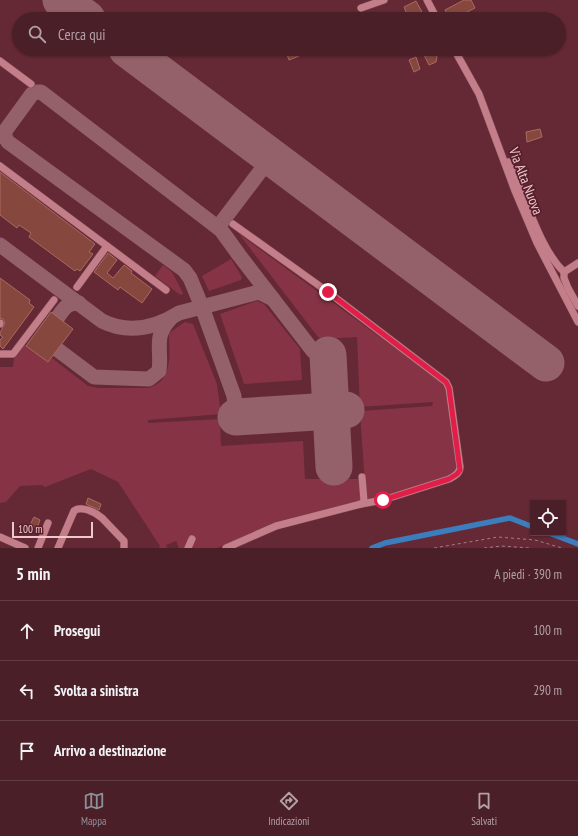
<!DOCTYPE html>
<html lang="it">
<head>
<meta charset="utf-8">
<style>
	:root { --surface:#4b1f28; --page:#522730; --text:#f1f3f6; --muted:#b2a2a8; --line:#623d45; --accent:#8c9099 }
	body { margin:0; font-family:"PT Sans Narrow",sans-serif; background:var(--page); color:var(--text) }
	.controls { position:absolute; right:12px; bottom:12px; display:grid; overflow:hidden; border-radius:0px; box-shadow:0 1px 3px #0004 }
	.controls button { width:36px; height:36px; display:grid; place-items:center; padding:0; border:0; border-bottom:1px solid var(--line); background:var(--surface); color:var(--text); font:20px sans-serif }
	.scale { position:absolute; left:12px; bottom:10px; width:81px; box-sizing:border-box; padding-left:4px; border:2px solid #eec8cd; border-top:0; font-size:11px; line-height:14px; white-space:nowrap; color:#eec8cd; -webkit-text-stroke:3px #581e2b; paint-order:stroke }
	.stop { position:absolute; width:12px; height:12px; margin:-9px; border:3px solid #e11d48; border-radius:50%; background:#fff }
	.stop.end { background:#e11d48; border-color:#fff; box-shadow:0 1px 4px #0008 }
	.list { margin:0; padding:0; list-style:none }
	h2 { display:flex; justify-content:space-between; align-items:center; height:52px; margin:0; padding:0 16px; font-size:17px }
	h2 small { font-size:13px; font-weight:400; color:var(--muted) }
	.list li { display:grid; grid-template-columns:26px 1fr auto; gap:12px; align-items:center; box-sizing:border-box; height:60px; padding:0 16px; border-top:1px solid var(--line) }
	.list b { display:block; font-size:15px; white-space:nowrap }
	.list em { font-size:13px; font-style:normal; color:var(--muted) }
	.icon { flex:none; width:22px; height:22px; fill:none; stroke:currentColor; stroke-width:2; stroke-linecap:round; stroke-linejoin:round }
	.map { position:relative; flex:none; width:578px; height:548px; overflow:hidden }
	.search { position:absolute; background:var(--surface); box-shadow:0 1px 3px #0004; left:12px; right:12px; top:12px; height:44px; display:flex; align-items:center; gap:10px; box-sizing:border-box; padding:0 14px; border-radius:22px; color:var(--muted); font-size:15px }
	.sheet { height:232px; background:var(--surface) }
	nav { display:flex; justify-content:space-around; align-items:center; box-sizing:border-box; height:56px; border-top:1px solid var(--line); background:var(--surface); font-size:11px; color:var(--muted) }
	nav a { display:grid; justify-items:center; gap:2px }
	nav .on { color:var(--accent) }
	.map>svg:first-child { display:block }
	.green { fill:#853345 }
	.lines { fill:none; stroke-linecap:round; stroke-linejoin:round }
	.canal { stroke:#3b7dbd; stroke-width:5.5 }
	.taxiway { stroke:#946069; stroke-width:15 }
	.runway { stroke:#946069; stroke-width:37 }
	.building { fill:#85473e; stroke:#ab6a5f }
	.minor-casing { stroke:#7c4955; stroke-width:8 }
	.path { stroke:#aa7a82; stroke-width:1; stroke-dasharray:3 3; stroke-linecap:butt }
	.minor { stroke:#c37e89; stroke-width:7 }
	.route { stroke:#e11d48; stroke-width:5 }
	.labels { text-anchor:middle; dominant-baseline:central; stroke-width:3.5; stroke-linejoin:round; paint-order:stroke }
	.street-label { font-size:14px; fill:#eec8cd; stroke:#581e2b }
</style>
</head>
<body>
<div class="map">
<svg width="578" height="548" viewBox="0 0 578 548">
	<rect width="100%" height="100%" fill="#642935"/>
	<g class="green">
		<path d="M 239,234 L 440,381 L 446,390 L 457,466 L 453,474 L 411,489 L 366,501 L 360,411 L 432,406 L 433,402 L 360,407 L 357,337 L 321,339 L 318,337 Z"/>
		<path d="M 231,259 L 242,277 L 241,280 L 209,291 L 202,276 Z"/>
		<path d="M 163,265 L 172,272 L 183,293 L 182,295 L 179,294 L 155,276 Z"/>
		<path d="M 257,301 L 264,304 L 300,349 L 302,380 L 244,384 L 220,314 Z"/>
		<path d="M 185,322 L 193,324 L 217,384 L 221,414 L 148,420 L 148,423 L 220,419 L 221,446 L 303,441 L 305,479 L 358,479 L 361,501 L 275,523 L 217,548 L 191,548 L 195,537 L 191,536 L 185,548 L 179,548 L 176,541 L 166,545 L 167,548 L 159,548 L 160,546 L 118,482 L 91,469 L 45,487 L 42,485 L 20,486 L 6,502 L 0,503 L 0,367 L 13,367 L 14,358 L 24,344 L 48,362 L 52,358 L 88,386 L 98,388 L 147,388 C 174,382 169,355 169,333 Z"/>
	</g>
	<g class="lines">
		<g class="canal">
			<path d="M 549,533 L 578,544"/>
			<path d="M 372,548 L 385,543 L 510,518 L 533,527"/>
		</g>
		<g class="taxiway">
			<path d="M 218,227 L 271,157"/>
			<path d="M 0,245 L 102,321 C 128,334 155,328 179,313 L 259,292 L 273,299"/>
			<path d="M 58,317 C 64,308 67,303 79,303"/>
			<path d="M 58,350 L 94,377 L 149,379 L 159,371 C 162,349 153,337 170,319"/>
			<path d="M 236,417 L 234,396 L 202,307 L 190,278 L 184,270 L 8,142 L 5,137 L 5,131 L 32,94 L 37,92 L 41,92 L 221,230 L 239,255 L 313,351 L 328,355"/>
		</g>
		<g class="runway">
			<path d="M 61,0 L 87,19"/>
			<path d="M 127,49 L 546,363"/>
			<path d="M 328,355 L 334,467"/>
			<path d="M 236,417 L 346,410"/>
		</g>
	</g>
	<g class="building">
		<path d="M 464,0 L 471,0 L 475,8 L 465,13 L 468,19 L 461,19 L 458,15 L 450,19 L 445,10 Z"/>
		<path d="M 416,1 L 422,12 L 409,19 L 404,7 Z"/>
		<path d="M 380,14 L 382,19 L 365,19 L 365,18 Z"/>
		<path d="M 296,49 L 299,56 L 289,60 L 286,52 Z"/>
		<path d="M 435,50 L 437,57 L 436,62 L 429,65 L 424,55 Z"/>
		<path d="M 416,57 L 420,69 L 414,72 L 409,60 Z"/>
		<path d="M 540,129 L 542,137 L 527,142 L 526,132 Z"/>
		<path d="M 0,172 L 95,244 L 89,252 L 93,254 L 80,271 L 77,269 L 75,271 L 29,237 L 31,233 L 19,225 L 17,228 L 0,215 Z"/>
		<path d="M 108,253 L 117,260 L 107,273 L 113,278 L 124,265 L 132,271 L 131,273 L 152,289 L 142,303 L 120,287 L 118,290 L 94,272 Z"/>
		<path d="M 0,278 L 30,300 L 29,303 L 34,307 L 3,349 L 0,346 L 0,340 L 3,337 L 0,335 L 0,333 L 5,323 L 3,319 L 0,318 Z"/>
		<path d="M 51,312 L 73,329 L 48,362 L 26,346 Z"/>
		<path d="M 88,498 L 101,504 L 99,510 L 86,504 Z"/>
		<path d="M 34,517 L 40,520 L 37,528 L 30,525 Z"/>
	</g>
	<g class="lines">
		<g class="minor-casing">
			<g id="minor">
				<path d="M 427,0 L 437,19"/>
				<path d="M 361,8 L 384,0"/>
				<path d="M 454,49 L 479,94 L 515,191 L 537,243 L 578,322"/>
				<path d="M 0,61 L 31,84"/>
				<path d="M 508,162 C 526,195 538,247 564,272"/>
				<path d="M 0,166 L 166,290"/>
				<path d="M 233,224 L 328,292 L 446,382 L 449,388 L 460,467 C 460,473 455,476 449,479 L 383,500 L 361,504"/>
				<path d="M 578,263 L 564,272 L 564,278 L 568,288 L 578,306"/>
				<path d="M 77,287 L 107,246"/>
				<path d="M 0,323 L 0,324"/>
				<path d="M 0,354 L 13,354 L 54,300"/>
				<path d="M 0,537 L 25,548"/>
				<path d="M 38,548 L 48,523"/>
				<path d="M 58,548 L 74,511 C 81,505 95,512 102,518 L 124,541 L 124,548"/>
				<path d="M 188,548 L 192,539"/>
				<path d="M 226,548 L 276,526 L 361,504 L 364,501 L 362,477"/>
			</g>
		</g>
		<g class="path">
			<path d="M 434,548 L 498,537 L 535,540 L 562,548"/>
			<path d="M 484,548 L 502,546 L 530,548"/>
		</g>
		<use href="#minor" class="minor"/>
	</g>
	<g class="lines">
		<path class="route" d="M 328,292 L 446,382 L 449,388 L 460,470 L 457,474 L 449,479 L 383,500"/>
	</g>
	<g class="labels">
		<g class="street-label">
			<text transform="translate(526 181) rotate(69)">Via Alta Nuova</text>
		</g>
	</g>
</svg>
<div class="controls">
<button><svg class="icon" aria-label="locate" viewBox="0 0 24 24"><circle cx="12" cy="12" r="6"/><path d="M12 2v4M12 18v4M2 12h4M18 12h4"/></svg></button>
</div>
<div class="scale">100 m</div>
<div class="stop" style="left:383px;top:500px"></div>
<div class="stop end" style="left:328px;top:292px"></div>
<div class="search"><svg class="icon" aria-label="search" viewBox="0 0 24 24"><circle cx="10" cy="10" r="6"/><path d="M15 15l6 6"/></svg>Cerca qui</div>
</div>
<section class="sheet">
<h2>5 min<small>A piedi · 390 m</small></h2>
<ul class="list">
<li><svg class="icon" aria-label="ahead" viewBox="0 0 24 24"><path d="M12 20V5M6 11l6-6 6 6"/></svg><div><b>Prosegui</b></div><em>100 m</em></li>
<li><svg class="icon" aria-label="left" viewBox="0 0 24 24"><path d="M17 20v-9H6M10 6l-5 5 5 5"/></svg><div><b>Svolta a sinistra</b></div><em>290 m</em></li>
<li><svg class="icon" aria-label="arrive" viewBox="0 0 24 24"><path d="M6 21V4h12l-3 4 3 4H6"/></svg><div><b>Arrivo a destinazione</b></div></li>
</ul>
</section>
<nav>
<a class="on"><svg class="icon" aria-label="map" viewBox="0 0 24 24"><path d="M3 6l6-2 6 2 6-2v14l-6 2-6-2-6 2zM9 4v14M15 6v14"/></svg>Mappa</a>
<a><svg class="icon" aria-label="directions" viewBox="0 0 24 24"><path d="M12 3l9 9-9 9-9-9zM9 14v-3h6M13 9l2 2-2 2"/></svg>Indicazioni</a>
<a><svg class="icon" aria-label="saved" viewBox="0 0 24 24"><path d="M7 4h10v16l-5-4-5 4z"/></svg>Salvati</a>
</nav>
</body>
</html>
